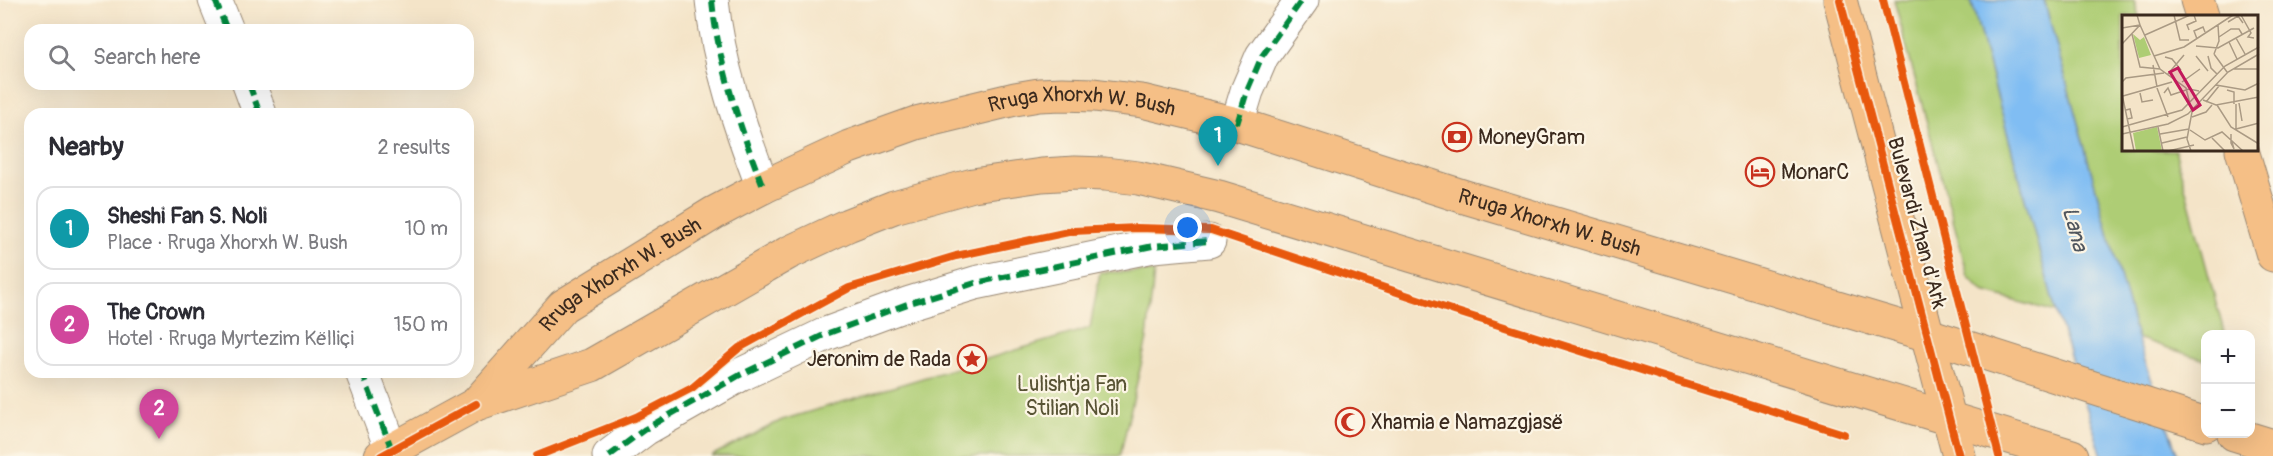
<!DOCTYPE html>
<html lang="en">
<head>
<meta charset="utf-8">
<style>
	:root { --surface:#fff; --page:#f7f7f7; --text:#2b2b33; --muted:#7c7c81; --line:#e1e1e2; --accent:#c8321e }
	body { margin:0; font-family:Pangolin,sans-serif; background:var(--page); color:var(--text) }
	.controls { position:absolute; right:18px; bottom:18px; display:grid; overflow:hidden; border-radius:12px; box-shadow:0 6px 24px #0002 }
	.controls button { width:54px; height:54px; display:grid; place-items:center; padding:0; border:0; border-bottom:2px solid var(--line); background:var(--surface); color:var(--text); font:30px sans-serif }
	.you { position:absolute; left:1188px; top:228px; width:21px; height:21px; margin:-15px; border:4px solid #fff; border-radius:50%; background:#1a73e8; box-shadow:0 0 0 9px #1a73e833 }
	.badge { display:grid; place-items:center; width:39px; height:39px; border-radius:50%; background:var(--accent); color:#fff; font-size:20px; font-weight:700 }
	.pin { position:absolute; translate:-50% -50px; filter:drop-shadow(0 2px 3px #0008) }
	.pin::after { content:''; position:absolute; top:32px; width:21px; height:18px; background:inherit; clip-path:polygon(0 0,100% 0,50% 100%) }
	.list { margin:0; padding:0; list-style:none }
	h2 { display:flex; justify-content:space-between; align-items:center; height:78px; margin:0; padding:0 24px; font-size:26px }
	h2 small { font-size:20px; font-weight:400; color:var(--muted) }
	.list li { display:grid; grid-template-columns:39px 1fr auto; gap:18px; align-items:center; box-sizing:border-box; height:84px; margin:0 12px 12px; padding:0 12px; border:2px solid var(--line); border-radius:18px }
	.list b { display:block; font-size:22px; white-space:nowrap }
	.list p { margin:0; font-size:20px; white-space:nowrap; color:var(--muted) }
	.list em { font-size:20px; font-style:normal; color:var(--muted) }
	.icon { flex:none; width:33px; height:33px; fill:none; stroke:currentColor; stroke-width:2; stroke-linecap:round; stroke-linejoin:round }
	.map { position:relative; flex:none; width:2273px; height:456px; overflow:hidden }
	.search { position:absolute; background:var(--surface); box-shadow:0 6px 24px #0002; left:24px; top:24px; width:450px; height:66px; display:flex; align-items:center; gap:15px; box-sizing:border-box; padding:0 21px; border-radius:18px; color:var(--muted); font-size:22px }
	.panel { position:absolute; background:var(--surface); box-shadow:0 6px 24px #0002; left:24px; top:108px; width:450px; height:270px; border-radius:18px }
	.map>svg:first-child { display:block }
	.green { fill:#aecd74; stroke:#747c49; stroke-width:1.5 }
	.water { fill:#80bdf3; stroke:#5e7488; stroke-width:1.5 }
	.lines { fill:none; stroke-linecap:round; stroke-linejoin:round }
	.minor-casing { stroke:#988773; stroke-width:35 }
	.major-casing { stroke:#988773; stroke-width:35 }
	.minor { stroke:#fff; stroke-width:33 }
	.major { stroke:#f5bf86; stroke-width:33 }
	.quiet { stroke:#00873e; stroke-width:6; stroke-dasharray:12 6; stroke-linecap:butt }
	.cycleway-casing { stroke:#fcf5e5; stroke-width:11 }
	.cycleway { stroke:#e8590c; stroke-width:8 }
	.labels { text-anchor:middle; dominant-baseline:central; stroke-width:4.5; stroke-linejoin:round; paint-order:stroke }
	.street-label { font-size:21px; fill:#3b2a1e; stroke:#fcf5e5 }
	.poi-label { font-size:21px; fill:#3b2a1e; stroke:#fcf5e5; text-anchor:start }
	.park-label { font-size:21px; fill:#585334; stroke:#fcf5e5 }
	.water-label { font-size:22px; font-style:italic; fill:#50565e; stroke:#fcf5e5 }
	.inset-road { fill:none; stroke:#aa9a84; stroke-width:1.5 }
	.view { fill:#c2185b; fill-opacity:0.15; stroke:#c2185b; stroke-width:3 }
	.inset-edge { fill:none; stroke:#3b2a1e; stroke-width:3 }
</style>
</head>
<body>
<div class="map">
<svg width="2273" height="456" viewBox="0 0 2273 456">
	<rect width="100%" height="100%" fill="#fcf5e5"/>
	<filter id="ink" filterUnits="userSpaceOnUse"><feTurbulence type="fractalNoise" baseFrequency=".0167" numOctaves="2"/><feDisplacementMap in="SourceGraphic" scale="12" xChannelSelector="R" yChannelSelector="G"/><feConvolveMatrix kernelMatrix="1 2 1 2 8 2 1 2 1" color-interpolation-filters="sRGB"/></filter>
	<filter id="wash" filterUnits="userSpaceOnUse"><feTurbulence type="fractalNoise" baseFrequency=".008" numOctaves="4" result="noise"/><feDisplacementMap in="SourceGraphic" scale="24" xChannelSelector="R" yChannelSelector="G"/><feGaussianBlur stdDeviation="1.35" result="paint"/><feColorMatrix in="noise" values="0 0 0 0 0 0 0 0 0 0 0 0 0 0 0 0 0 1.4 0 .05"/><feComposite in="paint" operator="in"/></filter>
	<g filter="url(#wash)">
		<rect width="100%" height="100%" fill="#f4e4c8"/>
		<g class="green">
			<path d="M 1894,0 L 1971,0 L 2056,312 L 1983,292 L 1968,276 Z"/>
			<path d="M 2044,0 L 2134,0 L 2139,16 L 2123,16 L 2123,150 L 2175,150 L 2224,332 L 2224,334 L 2206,334 L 2205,360 L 2137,338 Z"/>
			<path d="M 1100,272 L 1154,272 L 1147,339 L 1120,456 L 711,456 L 782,420 L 1090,328 Z"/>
		</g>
		<path class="water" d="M 1971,0 L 2044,0 L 2137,338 L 2178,456 L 2102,456 L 2056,312 Z"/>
	</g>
	<g filter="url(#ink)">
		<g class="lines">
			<g class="minor-casing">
				<g id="minor">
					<path d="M 215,0 L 227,30"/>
					<path d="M 712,0 C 718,64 740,127 763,187"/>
					<path d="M 249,84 L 260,114"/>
					<path d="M 1237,124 L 1247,91 L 1262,56 L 1302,0"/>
					<path d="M 362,372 L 392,450"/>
					<path d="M 609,456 L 645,429 L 740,375 L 826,334 L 910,303 L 975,283 L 1153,246 L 1209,241"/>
				</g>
			</g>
			<g class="major-casing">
				<g id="major">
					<path d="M 1840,0 L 1959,456"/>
					<path d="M 2197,0 L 2202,16"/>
					<path d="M 2242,150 L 2273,255"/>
					<path id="s1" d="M 476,404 L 563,306 L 714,213 L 763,187 L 849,147 L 916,123 L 1015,99 L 1039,95 L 1062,94 L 1094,95 L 1142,101 L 1237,124 L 1465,197 L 1928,335 L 2206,424"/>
					<path d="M 2234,434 L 2273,446"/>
					<path d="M 381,456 L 476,404 L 592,365 L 788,253 L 848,225 L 894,207 L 973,185 L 1042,175 L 1075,173 L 1105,174 L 1138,178 L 1219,197 L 2072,456"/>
				</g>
			</g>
			<use href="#minor" class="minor"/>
			<use href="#major" class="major"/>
			<g class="quiet">
				<path d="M 215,0 L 227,30"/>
				<path d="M 712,0 C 718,64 740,127 763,187"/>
				<path d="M 249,84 L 260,114"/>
				<path d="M 1237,124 L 1247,91 L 1262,56 L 1302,0"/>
				<path d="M 362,372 L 392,450"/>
				<path d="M 609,456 L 645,429 L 740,375 L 826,334 L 910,303 L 975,283 L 1153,246 L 1209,241"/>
			</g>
			<g class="cycleway-casing">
				<g id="cycleway">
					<path d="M 1840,0 L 1959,456"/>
					<path d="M 1883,0 L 1999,456"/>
					<path d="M 381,456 L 476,404"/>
					<path d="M 537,456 L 636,417 L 692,388 L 739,348 L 849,288 L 956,256 L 1073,231 L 1137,228 L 1211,230 L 1454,311 L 1844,434"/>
				</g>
			</g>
			<use href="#cycleway" class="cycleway"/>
		</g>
	</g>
	<defs>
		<g id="bank-ring" transform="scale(1.5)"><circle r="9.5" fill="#fcf5e5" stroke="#c8321e" stroke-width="1.5"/><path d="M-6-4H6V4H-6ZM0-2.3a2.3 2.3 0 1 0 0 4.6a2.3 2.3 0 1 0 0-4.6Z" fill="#c8321e"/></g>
		<g id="hotel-ring" transform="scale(1.5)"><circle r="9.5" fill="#fcf5e5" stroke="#c8321e" stroke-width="1.5"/><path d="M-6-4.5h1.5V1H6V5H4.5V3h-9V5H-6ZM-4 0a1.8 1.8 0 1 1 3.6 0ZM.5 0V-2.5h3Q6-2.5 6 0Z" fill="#c8321e"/></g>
		<g id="sight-ring" transform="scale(1.5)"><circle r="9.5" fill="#fcf5e5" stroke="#c8321e" stroke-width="1.5"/><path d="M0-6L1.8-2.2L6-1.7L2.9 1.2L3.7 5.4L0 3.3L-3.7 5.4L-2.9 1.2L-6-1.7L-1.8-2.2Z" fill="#c8321e"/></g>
		<g id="mosque-ring" transform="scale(1.5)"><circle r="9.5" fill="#fcf5e5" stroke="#c8321e" stroke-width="1.5"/><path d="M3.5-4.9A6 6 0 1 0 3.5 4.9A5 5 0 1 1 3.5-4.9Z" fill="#c8321e"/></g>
	</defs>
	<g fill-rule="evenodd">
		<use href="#bank-ring" x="1457" y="137"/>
		<use href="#hotel-ring" x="1760" y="172"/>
		<use href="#sight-ring" x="972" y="359"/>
		<use href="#mosque-ring" x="1350" y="422"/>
	</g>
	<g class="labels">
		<g class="street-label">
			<text stroke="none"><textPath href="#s1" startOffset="699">Rruga Xhorxh W. Bush</textPath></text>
			<text stroke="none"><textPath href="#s1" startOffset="1185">Rruga Xhorxh W. Bush</textPath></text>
			<text transform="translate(1917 223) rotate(75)">Bulevardi Zhan d'Ark</text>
			<text stroke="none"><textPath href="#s1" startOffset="196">Rruga Xhorxh W. Bush</textPath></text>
		</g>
		<g class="poi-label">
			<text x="1478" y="137">MoneyGram</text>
			<text x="1781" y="172">MonarC</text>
			<text x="951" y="359" text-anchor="end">Jeronim de Rada</text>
			<text x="1371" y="422">Xhamia e Namazgjasë</text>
		</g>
		<g class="park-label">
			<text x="1072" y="384">Lulishtja Fan<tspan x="1072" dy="24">Stilian Noli</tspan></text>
		</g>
		<g class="water-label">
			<text transform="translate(2075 229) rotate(75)">Lana</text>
		</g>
	</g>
	<g transform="translate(2122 15)">
		<rect width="136" height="136" fill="#f4e4c8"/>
		<path d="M 11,19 L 18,25 L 22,22 L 29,40 L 17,43 ZM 35,112 L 40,136 L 14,136 L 11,118 Z" fill="#aecd74"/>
		<path class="inset-road" d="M 52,0 L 58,25 L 67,25M 119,0 L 129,18 L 126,22 L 132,23M 106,7 L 116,1 L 121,8M 18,10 L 38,54 L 64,73 L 70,97 L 65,124 L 69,136M 0,13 L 18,10M 67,15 L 65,10 L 74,6 L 72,0M 10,19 L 18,52 L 38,54M 23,20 L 68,0M 97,22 L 109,14 L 117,14 L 120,19M 114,23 L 123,39M 75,24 L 72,16 L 81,12 L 83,17M 107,27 L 115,44M 0,29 L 18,10 L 15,0M 74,31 L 96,33 L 132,13M 92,39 L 97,26 L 96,10M 92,39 L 105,57M 32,41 L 62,32 L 111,0M 74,41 L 86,56M 86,41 L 89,53 L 95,59M 43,42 L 50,44 L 59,55M 31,50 L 35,72M 112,54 L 137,54M 45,60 L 62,40M 0,67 L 4,63 L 42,58M 60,67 L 78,54M 94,70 L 123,75 L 137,68M 35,73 L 46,102M 105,75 L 112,77 L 112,89M 18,78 L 20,87 L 31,85M 42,78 L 46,73 L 49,80 L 67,74 L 77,76M 0,79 L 12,136M 1,81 L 50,67M 81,85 L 94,90 L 137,82M 84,87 L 97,71M 117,88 L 120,106M 95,90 L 109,112 L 137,129M 4,95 L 8,94 L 10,103 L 5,104M 70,102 L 84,97 L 90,90M 0,112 L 60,95 L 103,51 L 137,32M 36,112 L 41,136M 114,114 L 114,89M 114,114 L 137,108M 68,115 L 83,125 L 100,117 L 121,136M 0,119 L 46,109 L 66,99 L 106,57 L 137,39M 38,119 L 67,114M 109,119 L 109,128 L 112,134 L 110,127M 90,123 L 103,136M 40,128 L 65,122M 46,136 L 72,130"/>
		<path class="view" d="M 56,53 L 78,90 L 71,95 L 48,57 Z"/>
		<rect width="136" height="136" class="inset-edge"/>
	</g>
</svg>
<div class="controls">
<button>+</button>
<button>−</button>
</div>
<div class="you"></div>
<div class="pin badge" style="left:1218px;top:166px;background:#0f9aa8">1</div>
<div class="pin badge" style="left:159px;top:439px;background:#d1479c">2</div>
<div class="search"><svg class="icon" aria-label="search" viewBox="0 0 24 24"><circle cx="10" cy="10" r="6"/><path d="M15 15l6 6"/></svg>Search here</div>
<section class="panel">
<h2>Nearby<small>2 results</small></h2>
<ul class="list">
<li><span class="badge" style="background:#0f9aa8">1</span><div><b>Sheshi Fan S. Noli</b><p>Place · Rruga Xhorxh W. Bush</p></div><em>10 m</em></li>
<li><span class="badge" style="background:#d1479c">2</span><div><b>The Crown</b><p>Hotel · Rruga Myrtezim Këlliçi</p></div><em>150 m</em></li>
</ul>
</section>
</div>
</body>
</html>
